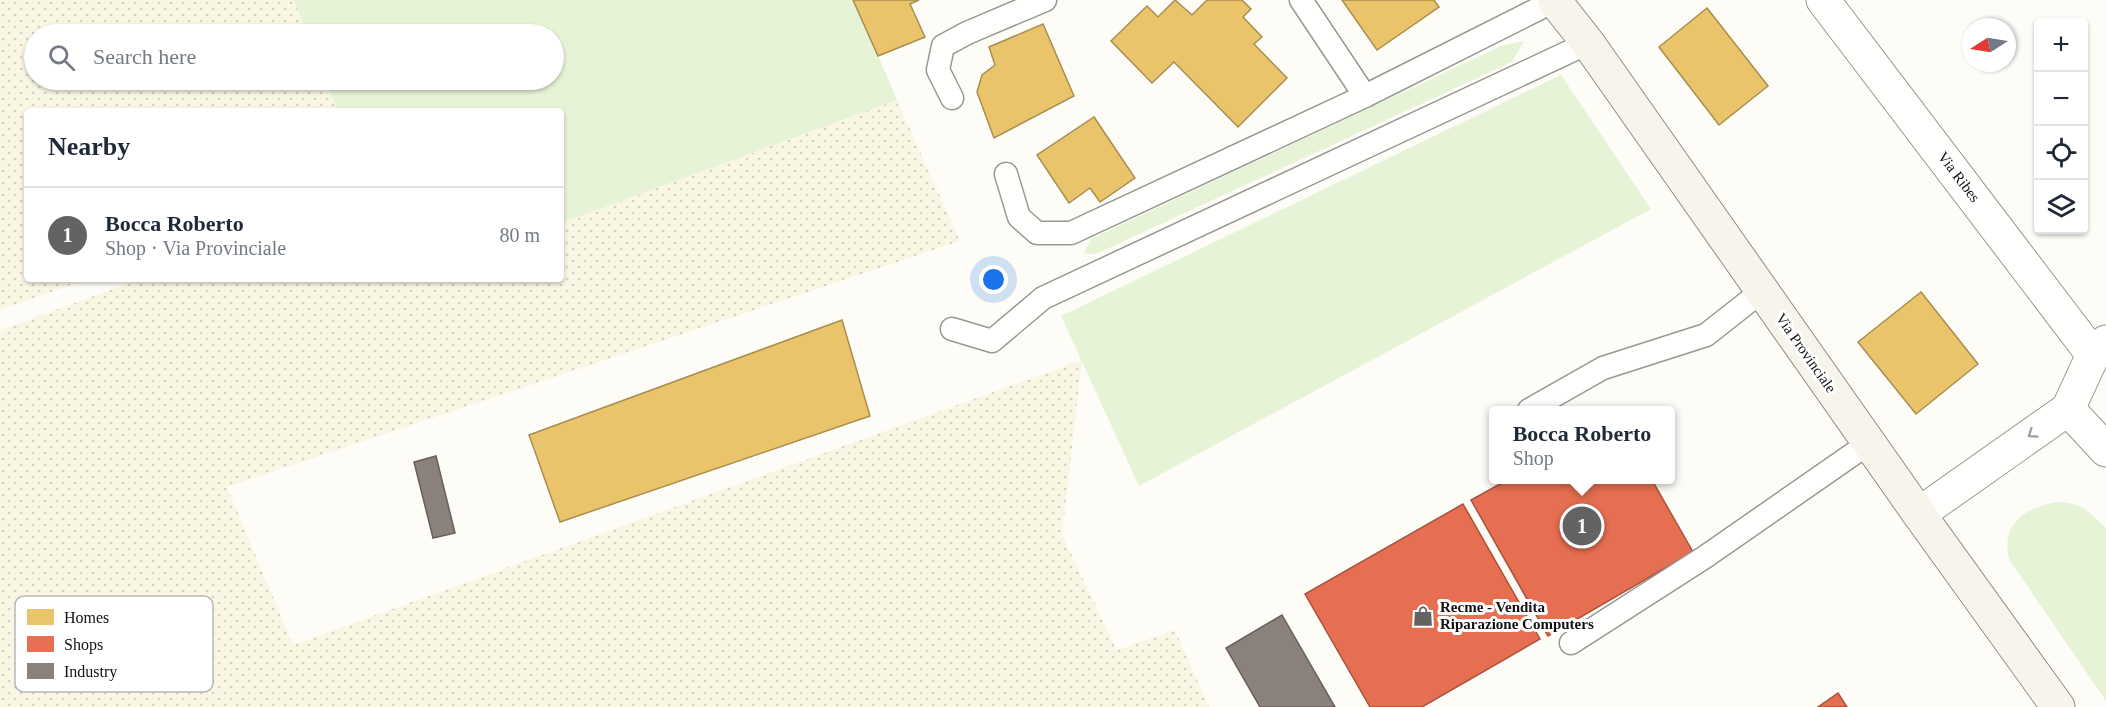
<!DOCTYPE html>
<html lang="en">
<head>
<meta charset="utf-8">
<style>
	:root { --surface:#fff; --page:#f6f6f7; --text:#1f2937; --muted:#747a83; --line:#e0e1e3; --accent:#646362 }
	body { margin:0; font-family:"Times New Roman",serif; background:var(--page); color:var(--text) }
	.controls { position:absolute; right:18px; top:18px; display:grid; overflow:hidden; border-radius:6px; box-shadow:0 2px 4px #0004 }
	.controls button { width:54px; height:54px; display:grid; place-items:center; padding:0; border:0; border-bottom:2px solid var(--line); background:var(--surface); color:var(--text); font:30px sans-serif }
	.compass { position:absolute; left:1962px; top:18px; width:54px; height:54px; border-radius:50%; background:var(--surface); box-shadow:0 2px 4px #0004; rotate:258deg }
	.you { position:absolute; left:994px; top:280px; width:21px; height:21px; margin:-15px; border:4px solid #fff; border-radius:50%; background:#1a73e8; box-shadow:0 0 0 9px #1a73e833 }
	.badge { display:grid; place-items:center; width:39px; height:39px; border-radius:50%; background:var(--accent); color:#fff; font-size:20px; font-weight:700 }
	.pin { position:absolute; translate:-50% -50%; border:3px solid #fff; box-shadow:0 2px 6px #0006 }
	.popup { position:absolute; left:1489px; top:406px; width:186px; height:78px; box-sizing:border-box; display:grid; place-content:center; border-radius:6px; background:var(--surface); filter:drop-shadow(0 2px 4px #0005); font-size:20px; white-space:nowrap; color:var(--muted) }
	.popup b { font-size:22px; color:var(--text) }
	.popup::after { content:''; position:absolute; left:50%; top:100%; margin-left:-12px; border:12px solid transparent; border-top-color:var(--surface) }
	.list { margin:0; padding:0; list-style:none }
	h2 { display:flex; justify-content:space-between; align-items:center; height:78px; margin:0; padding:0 24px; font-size:26px }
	h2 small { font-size:20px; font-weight:400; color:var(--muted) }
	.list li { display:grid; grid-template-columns:39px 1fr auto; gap:18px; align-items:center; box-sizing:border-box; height:96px; padding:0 24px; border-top:2px solid var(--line) }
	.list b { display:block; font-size:22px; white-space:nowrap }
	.list p { margin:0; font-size:20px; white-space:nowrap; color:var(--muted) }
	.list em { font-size:20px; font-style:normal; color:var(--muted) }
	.icon { flex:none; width:33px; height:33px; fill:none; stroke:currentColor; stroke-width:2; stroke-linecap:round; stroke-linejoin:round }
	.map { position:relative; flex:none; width:2106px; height:707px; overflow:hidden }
	.search { position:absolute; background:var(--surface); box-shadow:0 2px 4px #0004; left:24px; top:24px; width:540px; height:66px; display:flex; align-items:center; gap:15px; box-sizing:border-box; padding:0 21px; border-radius:33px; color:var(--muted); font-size:22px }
	.panel { position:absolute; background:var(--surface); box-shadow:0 2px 4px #0004; left:24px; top:108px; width:540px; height:174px; border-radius:6px }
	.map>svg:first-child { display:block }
	.farmland { fill:url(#farmland-dots) }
	.grass { fill:#e7f3d7 }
	.homes { fill:#e9c46a; stroke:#a88e4f; stroke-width:1.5 }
	.shops { fill:#e76f51; stroke:#a7533e; stroke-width:1.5 }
	.industry { fill:#8a817c; stroke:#665f5c; stroke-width:1.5 }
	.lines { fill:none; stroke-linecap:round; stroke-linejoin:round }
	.lane-casing { stroke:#979795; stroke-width:25 }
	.street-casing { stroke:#979795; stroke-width:35 }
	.secondary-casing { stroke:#8e8d8b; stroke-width:35 }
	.lane { stroke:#fffffe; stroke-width:22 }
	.street { stroke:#fffffe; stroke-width:33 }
	.secondary { stroke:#f6f4eb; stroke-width:33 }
	.oneway { stroke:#a0a09f }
	.labels { text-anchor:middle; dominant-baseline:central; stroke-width:6; stroke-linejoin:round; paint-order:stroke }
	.street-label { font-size:15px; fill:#111; stroke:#fff }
	.poi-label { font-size:15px; font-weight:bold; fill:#111; stroke:#fff; text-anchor:start }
	.key { fill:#fff; stroke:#b8b8b8; stroke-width:1.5 }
	.key-label { font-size:16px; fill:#111 }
</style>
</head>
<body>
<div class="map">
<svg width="2106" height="707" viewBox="0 0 2106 707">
	<defs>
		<pattern id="farmland-dots" width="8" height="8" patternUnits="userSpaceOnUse" patternTransform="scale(1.5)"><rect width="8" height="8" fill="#f9f7e4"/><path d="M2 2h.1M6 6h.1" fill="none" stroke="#d4d3c3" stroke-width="1.8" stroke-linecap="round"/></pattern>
	</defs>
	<rect width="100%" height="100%" fill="#fdfcf7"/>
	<g class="farmland">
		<path d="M 0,0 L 294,0 L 307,34 L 34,34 L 34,80 L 325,80 L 338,111 L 27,111 L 27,279 L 88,279 L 0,310 Z"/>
		<path d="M 897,100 L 960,241 L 227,487 L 293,645 L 1082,360 L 1062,535 L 1117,650 L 1175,630 L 1209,707 L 0,707 L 0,330 L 141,279 L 404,279 L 405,281 L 409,279 L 561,279 L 561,223 Z"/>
	</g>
	<g class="grass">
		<path d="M 294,0 L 854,0 L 897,100 L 561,223 L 561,111 L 338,111 L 325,80 L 554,80 L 554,34 L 307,34 Z"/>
		<path d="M 1524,41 L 1512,62 L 1096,254 L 1084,253 L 1091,239 L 1501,46 Z"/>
		<path d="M 1561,75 L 1651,209 L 1139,486 L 1061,316 Z"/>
		<path d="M 2057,502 C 2084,503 2087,510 2106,528 L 2106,701 L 2009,559 C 2001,524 2025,507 2057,502 Z"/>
	</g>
	<g class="homes">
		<path d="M 853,0 L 919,0 L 910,4 L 925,37 L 878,56 Z"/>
		<path d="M 1175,0 L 1192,15 L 1207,0 L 1242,0 L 1251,9 L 1243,17 L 1262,37 L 1254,44 L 1287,78 L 1238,127 L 1174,62 L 1152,83 L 1111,41 L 1147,6 L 1158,17 Z"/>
		<path d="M 1342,0 L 1434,0 L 1439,7 L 1377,50 Z"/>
		<path d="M 1707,8 L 1768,86 L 1719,125 L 1659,47 Z"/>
		<path d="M 1043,24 L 1074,96 L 994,138 L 977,92 L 982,75 L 995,65 L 989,47 Z"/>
		<path d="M 1094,117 L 1135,178 L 1100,202 L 1090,188 L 1069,203 L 1037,155 Z"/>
		<path d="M 1921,292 L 1978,364 L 1916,414 L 1858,342 Z"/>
		<path d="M 842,320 L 870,416 L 560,522 L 529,435 Z"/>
	</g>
	<g class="shops">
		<path d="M 1507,480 L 1652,480 L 1693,552 L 1548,636 L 1471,500 Z"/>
		<path d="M 1463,504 L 1540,639 L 1422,707 L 1370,707 L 1305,594 Z"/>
		<path d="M 1838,693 L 1847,707 L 1818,707 Z"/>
	</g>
	<g class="industry">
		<path d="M 436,456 L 455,533 L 433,538 L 414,462 Z"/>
		<path d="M 1282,615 L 1335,707 L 1260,707 L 1226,648 Z"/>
	</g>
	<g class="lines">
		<g class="lane-casing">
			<g id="lane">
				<path d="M 1301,0 L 1365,96"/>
				<path d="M 952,98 L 938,70 L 943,46 L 967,33 L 1045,0"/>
				<path d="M 1006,174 L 1019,217 L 1037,233 L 1071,233 L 1365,96 L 1554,1"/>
				<path d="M 952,329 L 992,341 L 1043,298 L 1588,43"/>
				<path d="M 1529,410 L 1603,368 L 1706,335 L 1762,291"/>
				<path d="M 1571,643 L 1705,557 L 1869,443"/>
			</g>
		</g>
		<g class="street-casing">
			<g id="street">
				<path d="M 1823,0 L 2093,355"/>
				<path d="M 2068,409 L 2106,450"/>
				<path d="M 1919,514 L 2068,409 L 2093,355 L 2106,342"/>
			</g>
		</g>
		<g class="secondary-casing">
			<path id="secondary" d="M 1554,0 L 1588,43 L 1919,514 L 2058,707"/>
		</g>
		<use href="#lane" class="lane"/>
		<use href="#street" class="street"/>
		<use href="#secondary" class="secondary"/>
	</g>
	<defs><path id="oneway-chevron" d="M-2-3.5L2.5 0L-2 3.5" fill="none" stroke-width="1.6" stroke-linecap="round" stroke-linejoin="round" transform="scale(1.5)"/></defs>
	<use class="oneway" href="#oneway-chevron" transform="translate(2032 434) rotate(145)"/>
	<defs>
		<g id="shop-bare" transform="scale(1.62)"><path d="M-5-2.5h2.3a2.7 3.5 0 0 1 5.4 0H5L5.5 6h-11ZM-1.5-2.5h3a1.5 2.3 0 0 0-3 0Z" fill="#646362" stroke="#fff" stroke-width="2.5" paint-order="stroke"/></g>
	</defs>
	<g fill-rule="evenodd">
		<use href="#shop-bare" x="1423" y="616"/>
	</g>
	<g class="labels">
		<g class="street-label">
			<text transform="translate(1959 177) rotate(53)">Via Ribes</text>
			<text transform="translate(1806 353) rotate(55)">Via Provinciale</text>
		</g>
		<g class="poi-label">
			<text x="1440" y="607">Recme - Vendita<tspan x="1440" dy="17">Riparazione Computers</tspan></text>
		</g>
	</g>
	<rect x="15" y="596" width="198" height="96" rx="9" class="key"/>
	<rect x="27" y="609" width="27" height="16" fill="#e9c46a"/>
	<rect x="27" y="636" width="27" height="16" fill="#e76f51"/>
	<rect x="27" y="663" width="27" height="16" fill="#8a817c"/>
	<g class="key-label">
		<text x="64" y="623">Homes</text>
		<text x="64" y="650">Shops</text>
		<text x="64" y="677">Industry</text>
	</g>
</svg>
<div class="controls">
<button>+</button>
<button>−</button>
<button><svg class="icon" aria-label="locate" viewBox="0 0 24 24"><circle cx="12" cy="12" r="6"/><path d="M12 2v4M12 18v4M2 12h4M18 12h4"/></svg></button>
<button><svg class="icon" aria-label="layers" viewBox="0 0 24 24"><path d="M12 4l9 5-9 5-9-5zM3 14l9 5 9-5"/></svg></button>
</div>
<svg class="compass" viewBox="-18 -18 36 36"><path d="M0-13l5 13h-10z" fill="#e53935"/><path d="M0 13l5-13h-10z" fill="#747a83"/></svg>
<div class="you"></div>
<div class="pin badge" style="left:1582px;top:526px">1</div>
<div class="popup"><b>Bocca Roberto</b>Shop</div>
<div class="search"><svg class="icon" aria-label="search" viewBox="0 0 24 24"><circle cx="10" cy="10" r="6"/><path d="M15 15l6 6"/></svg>Search here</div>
<section class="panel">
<h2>Nearby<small></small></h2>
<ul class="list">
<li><span class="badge">1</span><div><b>Bocca Roberto</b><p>Shop · Via Provinciale</p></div><em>80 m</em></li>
</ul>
</section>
</div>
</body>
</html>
